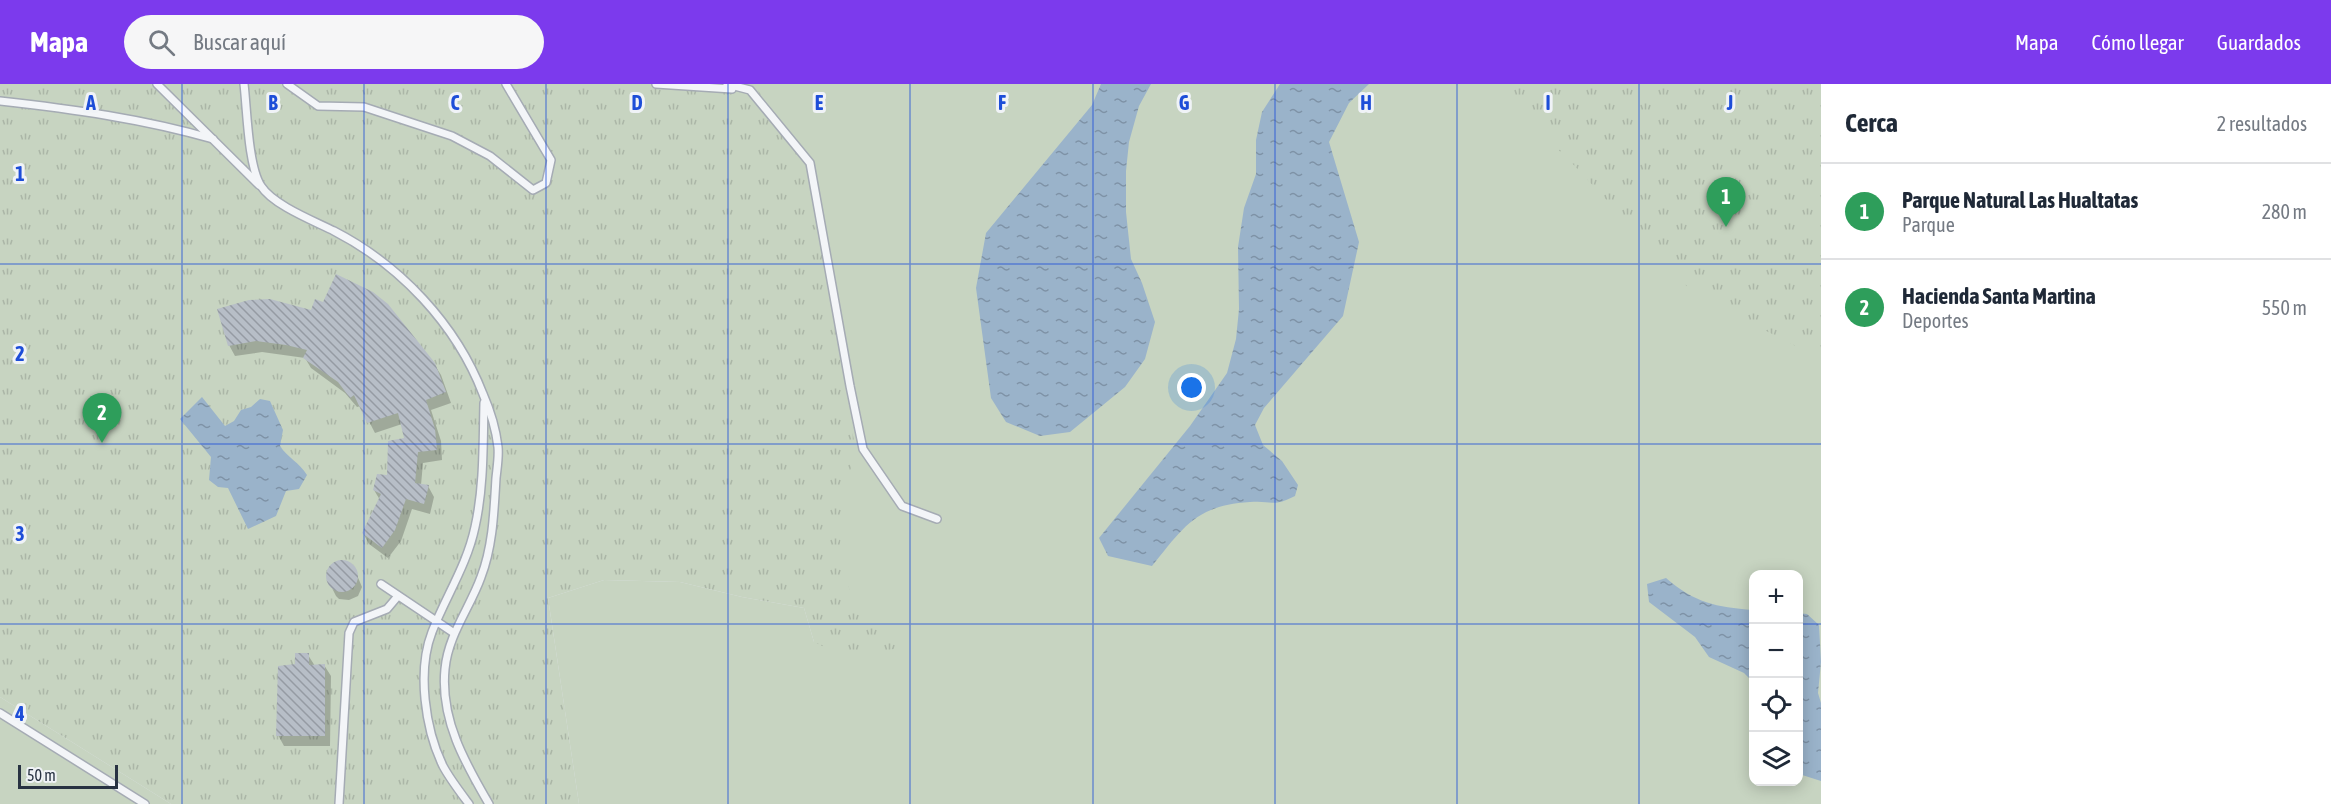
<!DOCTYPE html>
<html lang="es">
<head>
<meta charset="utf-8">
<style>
	:root { --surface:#fff; --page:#f6f6f7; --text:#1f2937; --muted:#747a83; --line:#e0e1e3; --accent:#7c3aed }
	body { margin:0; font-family:"Asap Condensed",sans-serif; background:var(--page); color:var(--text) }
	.controls { position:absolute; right:18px; bottom:18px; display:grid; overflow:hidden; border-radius:12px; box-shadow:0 3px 15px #0003 }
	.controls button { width:54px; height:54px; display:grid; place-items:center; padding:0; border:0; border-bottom:2px solid var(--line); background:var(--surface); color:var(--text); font:30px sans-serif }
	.scale { position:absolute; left:18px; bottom:15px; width:100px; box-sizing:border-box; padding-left:6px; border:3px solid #283242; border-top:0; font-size:16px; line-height:21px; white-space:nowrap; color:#283242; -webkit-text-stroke:4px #f0f3f7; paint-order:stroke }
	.you { position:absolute; left:1192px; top:304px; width:21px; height:21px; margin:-15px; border:4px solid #fff; border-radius:50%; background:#1a73e8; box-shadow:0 0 0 9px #1a73e833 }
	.badge { display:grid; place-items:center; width:39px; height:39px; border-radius:50%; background:var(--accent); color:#fff; font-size:20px; font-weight:700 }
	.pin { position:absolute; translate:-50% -50px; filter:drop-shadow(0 2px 3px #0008) }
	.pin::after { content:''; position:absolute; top:32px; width:21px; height:18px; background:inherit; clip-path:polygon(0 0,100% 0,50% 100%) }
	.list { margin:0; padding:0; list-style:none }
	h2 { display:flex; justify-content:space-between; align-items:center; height:78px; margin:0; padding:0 24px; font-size:26px }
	h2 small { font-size:20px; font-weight:400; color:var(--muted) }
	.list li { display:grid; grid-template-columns:39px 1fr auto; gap:18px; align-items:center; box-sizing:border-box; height:96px; padding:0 24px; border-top:2px solid var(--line) }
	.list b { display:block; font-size:22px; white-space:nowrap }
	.list p { margin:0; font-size:20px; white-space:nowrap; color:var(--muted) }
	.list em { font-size:20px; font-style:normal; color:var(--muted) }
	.icon { flex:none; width:33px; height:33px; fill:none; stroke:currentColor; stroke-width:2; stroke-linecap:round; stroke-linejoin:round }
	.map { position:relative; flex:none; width:1821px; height:720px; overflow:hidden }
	header { display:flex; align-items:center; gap:36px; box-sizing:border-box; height:84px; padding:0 30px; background:var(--accent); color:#fff }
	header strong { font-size:28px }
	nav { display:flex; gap:33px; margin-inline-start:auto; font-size:21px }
	.search { width:420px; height:54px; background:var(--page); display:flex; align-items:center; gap:15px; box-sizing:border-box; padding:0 21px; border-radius:33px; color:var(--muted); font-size:22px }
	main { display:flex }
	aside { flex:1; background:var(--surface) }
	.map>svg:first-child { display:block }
	.grass { fill:#c7d4c1; fill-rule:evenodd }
	.park { fill:url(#park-tufts) }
	.water { fill:url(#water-ripples) }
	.shadow { fill:#0003 }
	.building { fill:url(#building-back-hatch) }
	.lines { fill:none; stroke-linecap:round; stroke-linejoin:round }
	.lane-casing { stroke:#a5abb4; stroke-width:10 }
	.lane { stroke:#f3f5f8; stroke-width:7 }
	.grid { fill:none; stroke:#1d4ed8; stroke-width:1.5; stroke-opacity:0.55 }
	.grid-label { font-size:20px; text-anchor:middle; font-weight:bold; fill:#1d4ed8; stroke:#f0f3f7; stroke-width:6; stroke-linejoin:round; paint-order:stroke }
</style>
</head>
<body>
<header>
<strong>Mapa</strong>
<div class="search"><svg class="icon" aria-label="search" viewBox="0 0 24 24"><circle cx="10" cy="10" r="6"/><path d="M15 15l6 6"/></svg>Buscar aquí</div>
<nav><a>Mapa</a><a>Cómo llegar</a><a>Guardados</a></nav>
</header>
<main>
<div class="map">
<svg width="1821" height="720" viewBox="0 0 1821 720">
	<defs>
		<pattern id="park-tufts" width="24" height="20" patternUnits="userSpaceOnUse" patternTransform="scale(1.5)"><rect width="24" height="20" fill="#c7d4c1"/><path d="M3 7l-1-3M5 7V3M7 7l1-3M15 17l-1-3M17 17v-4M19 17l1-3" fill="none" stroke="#abb6a7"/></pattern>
		<pattern id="water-ripples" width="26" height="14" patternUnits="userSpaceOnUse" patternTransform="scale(1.5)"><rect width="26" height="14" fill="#9ab3ca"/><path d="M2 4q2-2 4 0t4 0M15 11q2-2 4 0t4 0" fill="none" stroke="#7e92a6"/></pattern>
		<pattern id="building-back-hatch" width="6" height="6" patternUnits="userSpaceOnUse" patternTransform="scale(1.5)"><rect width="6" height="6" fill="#b7bec7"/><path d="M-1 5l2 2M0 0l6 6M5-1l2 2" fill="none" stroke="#959ba3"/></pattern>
	</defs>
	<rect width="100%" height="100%" fill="#e0e4ea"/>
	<g class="grass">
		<path d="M 709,0 L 1821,0 L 1821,720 L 579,720 L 548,514 L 604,496 L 680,498 L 742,513 L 804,524 L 814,558 L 844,521 ZM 1754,490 L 1798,490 L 1798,698 L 1754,698 Z"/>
		<path d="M 0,613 L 171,720 L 0,720 Z"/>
	</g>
	<g class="park">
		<path d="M 0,0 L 754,0 L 808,84 L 855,363 L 845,413 L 840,461 L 844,490 L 854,519 L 903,563 L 849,575 L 814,558 L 804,524 L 742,513 L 680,498 L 604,496 L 548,514 L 579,720 L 171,720 L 0,613 Z"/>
		<path d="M 1490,0 L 1821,0 L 1821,275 L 1694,210 L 1570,77 Z"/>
	</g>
	<g class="water">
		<path d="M 1101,0 L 1151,0 L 1139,22 L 1129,58 L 1126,87 L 1126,128 L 1131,175 L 1142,199 L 1155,238 L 1145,275 L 1125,303 L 1070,348 L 1040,352 L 1006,338 L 991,314 L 976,204 L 986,149 L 1092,21 Z"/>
		<path d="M 1280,0 L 1369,0 L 1349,19 L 1329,58 L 1359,158 L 1343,232 L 1264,324 L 1255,341 L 1263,361 L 1282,377 L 1298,401 L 1295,412 C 1272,424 1272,416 1250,418 C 1196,421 1183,444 1152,482 L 1108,472 L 1099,454 L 1190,342 L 1227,289 L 1236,255 L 1239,225 L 1238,163 L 1244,124 L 1256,90 L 1256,56 L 1262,28 Z"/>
		<path d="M 202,313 L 225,342 L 234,337 L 241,326 L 251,323 L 260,315 L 270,317 L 283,346 L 280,362 C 288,374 299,378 307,391 L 299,405 L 286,407 L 276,432 L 248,445 L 228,404 L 218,403 L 209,396 L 211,373 L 180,335 Z"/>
		<path d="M 1666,494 C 1695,519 1716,523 1753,526 L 1753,598 L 1744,589 L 1709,573 L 1695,553 L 1649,518 L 1647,500 Z"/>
		<path d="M 1798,529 L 1807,530 L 1819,541 L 1821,578 L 1818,609 L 1821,619 L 1821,697 L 1799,690 Z"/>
	</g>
	<g class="shadow">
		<path d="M 249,218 L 434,280 L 441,291 L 451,319 L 431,326 L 441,357 L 442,376 L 423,379 L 421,401 L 428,402 L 434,413 L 430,430 L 412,425 L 401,457 L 388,474 L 369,460 L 363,449 L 380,416 L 374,406 L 389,392 L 406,355 L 402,340 L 375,349 L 361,322 L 357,323 L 345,309 L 311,284 L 305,274 L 262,268 L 235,272 L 229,261 Z"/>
		<path d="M 341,477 L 351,481 L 354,484 L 362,503 L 358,512 L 349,516 L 339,515 L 336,512 L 327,494 L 329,484 Z"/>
		<path d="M 308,571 L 315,582 L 324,581 L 331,592 L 330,662 L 284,662 L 278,651 L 297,582 Z"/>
	</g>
	<g class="building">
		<path d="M 336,190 L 373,208 L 388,220 L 435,279 L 446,308 L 426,316 L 435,345 L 437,366 L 418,368 L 415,399 L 429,401 L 424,420 L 406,415 L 395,446 L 382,464 L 362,449 L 381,410 L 373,406 L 377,390 L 387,391 L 388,357 L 404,354 L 398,329 L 367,339 L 354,311 L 350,314 L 338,298 L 303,274 L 307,266 L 286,261 L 256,257 L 228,262 L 217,225 L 249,216 L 270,215 L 311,226 L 315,215 L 323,218 Z"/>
		<circle cx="342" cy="492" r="16"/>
		<path d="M 295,569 L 309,569 L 309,581 L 325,580 L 325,652 L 276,652 L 278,582 L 295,580 Z"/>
	</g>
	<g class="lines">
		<g class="lane-casing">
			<g id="lane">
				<path d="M 157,0 L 259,101"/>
				<path d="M 244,0 C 247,25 248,82 261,102 C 273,121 314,137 334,147 C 400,181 456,240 483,310 C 490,326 496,346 498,363 C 499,373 497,384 496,394 C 494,427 493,462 481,493 C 470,524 448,551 445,585 C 440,635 465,679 489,720"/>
				<path d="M 287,0 L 318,22 L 364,23 L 452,52 L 490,72 L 533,106 L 546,99 L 551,76 L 506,0"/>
				<path d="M 656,0 L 732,5"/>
				<path d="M 727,0 L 750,6 L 810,79 L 850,302 L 863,365 L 902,422 L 937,435"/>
				<path d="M 0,17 C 72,25 144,35 213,55"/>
				<path d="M 381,500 L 454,549"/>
				<path d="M 0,629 L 145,720"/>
				<path d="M 339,720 L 349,549 L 354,538 L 387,525 L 398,512"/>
				<path d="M 469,720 C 460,708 450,695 443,682 C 425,645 417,587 432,548 C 446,512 467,481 475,443 C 484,403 483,360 484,319"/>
			</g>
		</g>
		<use href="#lane" class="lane"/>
	</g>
	<path class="grid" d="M 182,0 L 182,720M 364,0 L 364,720M 546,0 L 546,720M 728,0 L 728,720M 910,0 L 910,720M 1093,0 L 1093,720M 1275,0 L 1275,720M 1457,0 L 1457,720M 1639,0 L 1639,720M 0,180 L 1821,180M 0,360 L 1821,360M 0,540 L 1754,540M 1798,540 L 1821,540"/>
	<g class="grid-label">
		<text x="91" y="26">A</text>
		<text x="273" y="26">B</text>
		<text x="455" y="26">C</text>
		<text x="637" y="26">D</text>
		<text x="819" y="26">E</text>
		<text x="1002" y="26">F</text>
		<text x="1184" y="26">G</text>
		<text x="1366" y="26">H</text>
		<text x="1548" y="26">I</text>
		<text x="1730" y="26">J</text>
		<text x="20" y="97">1</text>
		<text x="20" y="277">2</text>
		<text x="20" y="457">3</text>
		<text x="20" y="637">4</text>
	</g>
</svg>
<div class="controls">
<button>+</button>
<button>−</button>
<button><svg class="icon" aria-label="locate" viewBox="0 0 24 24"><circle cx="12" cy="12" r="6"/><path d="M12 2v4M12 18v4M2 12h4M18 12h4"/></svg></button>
<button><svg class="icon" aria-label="layers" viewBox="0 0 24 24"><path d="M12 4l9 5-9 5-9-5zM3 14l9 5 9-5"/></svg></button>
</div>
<div class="scale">50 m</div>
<div class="you"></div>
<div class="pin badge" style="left:1726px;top:143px;background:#2e9e5b">1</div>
<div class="pin badge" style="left:102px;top:359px;background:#2e9e5b">2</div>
</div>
<aside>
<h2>Cerca<small>2 resultados</small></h2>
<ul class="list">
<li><span class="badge" style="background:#2e9e5b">1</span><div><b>Parque Natural Las Hualtatas</b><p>Parque</p></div><em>280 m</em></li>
<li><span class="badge" style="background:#2e9e5b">2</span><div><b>Hacienda Santa Martina</b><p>Deportes</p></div><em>550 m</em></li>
</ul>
</aside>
</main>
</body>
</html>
